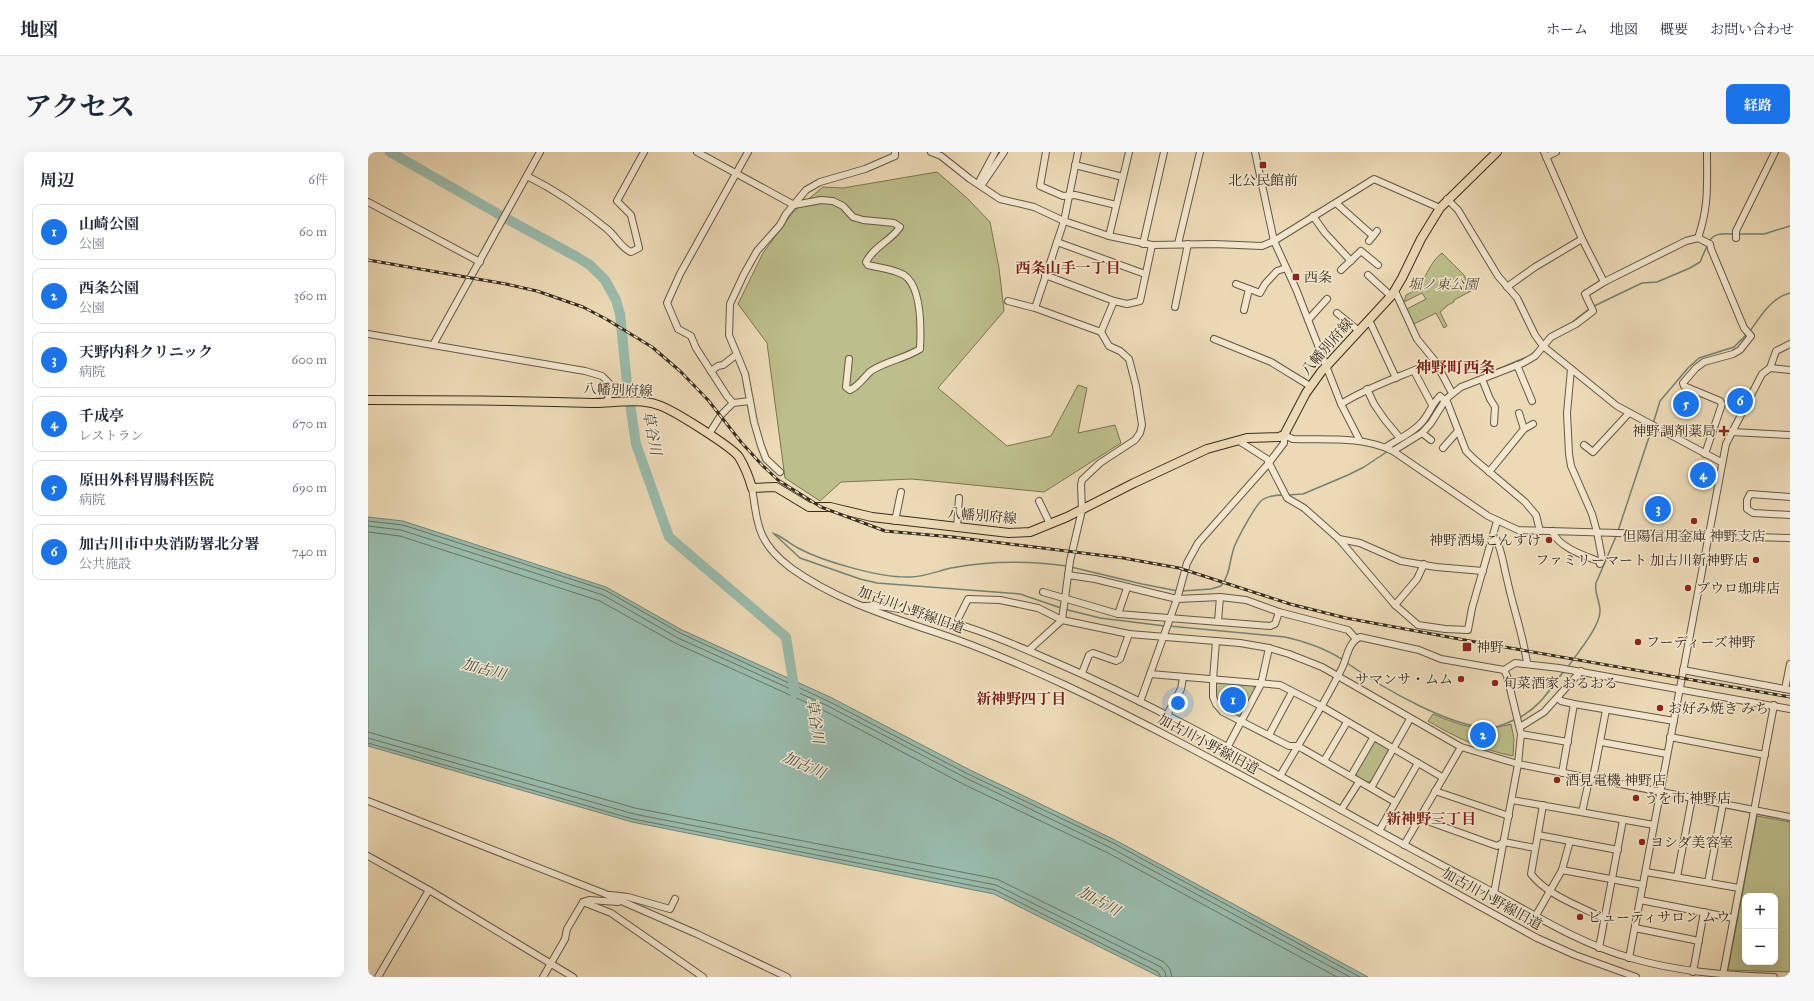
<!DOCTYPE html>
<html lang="ja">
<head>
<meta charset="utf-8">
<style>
	:root { --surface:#fff; --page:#f6f6f7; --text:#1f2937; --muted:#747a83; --line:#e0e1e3; --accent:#1a73e8 }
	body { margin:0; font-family:"IM FELL Great Primer","Noto Serif JP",serif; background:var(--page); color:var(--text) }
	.controls { position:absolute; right:12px; bottom:12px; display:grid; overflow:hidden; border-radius:8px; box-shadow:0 4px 16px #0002 }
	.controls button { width:36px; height:36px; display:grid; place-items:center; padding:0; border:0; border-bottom:1px solid var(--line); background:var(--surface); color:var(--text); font:20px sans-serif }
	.you { position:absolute; left:810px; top:551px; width:14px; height:14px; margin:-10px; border:3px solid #fff; border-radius:50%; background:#1a73e8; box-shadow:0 0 0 6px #1a73e833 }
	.badge { display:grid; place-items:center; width:26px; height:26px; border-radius:50%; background:var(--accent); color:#fff; font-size:13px; font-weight:700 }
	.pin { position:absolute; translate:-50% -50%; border:2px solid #fff; box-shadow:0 1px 4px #0006 }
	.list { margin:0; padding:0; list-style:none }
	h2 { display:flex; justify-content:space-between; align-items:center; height:52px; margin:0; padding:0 16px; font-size:17px }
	h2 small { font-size:13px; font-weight:400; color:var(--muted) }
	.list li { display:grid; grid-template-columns:26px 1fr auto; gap:12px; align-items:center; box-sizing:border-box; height:56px; margin:0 8px 8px; padding:0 8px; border:1px solid var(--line); border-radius:8px }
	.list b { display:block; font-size:15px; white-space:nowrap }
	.list p { margin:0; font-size:13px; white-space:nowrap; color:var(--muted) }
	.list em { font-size:13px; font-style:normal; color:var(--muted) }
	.map { position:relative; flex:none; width:1422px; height:825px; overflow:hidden; border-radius:8px }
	header { display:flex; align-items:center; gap:24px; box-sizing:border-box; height:56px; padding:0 20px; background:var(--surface); border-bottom:1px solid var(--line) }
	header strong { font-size:19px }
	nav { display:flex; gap:22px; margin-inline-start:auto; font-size:14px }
	.intro { display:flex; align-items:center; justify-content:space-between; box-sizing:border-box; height:96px; padding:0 24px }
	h1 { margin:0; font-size:28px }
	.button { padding:10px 18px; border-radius:8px; background:var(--accent); color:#fff; font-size:14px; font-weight:700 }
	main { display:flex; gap:24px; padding:0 24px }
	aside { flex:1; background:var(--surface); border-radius:8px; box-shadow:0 4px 16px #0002 }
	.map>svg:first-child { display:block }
	.green { fill:#bcbe8b; stroke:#7a7554; fill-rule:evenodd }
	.water { fill:#99bbac; stroke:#728273 }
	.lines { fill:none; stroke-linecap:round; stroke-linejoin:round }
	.shore { stroke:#687465; stroke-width:1 }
	.stream { stroke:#728273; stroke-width:1.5 }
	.river { stroke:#99bbac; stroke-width:10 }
	.minor-casing { stroke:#645844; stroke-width:8 }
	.major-casing { stroke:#372c1e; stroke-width:10 }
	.minor { stroke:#f3e7d0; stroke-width:6 }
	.major { stroke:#ecdab6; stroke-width:8 }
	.rail-casing { stroke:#372c1e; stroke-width:3 }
	.rail { stroke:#f3e7d0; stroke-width:1.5; stroke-dasharray:4.5; stroke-linecap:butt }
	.poi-dot { fill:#8f2418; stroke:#f3e7d0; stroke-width:1.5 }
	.labels { text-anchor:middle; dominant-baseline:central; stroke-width:3; stroke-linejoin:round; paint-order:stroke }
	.poi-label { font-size:14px; fill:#372c1e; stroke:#f3e7d0; text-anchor:start }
	.park-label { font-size:14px; font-style:italic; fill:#585039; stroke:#f3e7d0 }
	.street-label { font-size:14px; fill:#372c1e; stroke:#f3e7d0 }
	.neighbourhood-label { font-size:15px; font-weight:bold; fill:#7a1f14; stroke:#f3e7d0 }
	.water-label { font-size:15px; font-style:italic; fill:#505042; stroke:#f3e7d0 }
	.quarter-label { font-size:16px; font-weight:bold; fill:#7a1f14; stroke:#f3e7d0 }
</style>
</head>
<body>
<header>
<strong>地図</strong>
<nav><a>ホーム</a><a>地図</a><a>概要</a><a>お問い合わせ</a></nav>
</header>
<div class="intro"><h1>アクセス</h1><a class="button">経路</a></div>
<main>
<aside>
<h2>周辺<small>6件</small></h2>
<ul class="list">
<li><span class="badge">1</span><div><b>山崎公園</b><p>公園</p></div><em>60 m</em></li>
<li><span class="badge">2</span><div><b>西条公園</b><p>公園</p></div><em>360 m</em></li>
<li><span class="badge">3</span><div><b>天野内科クリニック</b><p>病院</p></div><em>600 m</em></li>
<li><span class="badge">4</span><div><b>千成亭</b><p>レストラン</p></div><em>670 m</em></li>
<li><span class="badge">5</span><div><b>原田外科胃腸科医院</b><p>病院</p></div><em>690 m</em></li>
<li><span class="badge">6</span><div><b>加古川市中央消防署北分署</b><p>公共施設</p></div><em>740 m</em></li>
</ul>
</aside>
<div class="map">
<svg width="1422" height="825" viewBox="0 0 1422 825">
	<rect width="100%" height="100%" fill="#ecdab6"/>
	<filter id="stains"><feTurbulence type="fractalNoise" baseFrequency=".005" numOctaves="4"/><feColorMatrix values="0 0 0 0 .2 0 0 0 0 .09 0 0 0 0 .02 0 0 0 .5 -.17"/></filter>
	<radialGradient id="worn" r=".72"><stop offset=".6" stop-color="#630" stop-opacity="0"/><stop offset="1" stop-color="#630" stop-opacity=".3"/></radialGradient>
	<g class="green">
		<path d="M 569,20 L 599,46 L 622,70 L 631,116 L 636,159 L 570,236 L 639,294 L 683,284 L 710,233 L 719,236 L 710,281 L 747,273 L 753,291 L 676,340 L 544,327 L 473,330 L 452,349 L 417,326 L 399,191 L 370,152 L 395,101 L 425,60 L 455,35 L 475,36 Z"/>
		<path d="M 1074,101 L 1096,123 L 1103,139 L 1086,148 L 1086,150 L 1078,154 L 1078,155 L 1072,160 L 1079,174 L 1076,176 L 1068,161 L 1044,173 L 1037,158 L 1058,147 L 1054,141 L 1036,150 L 1038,143 C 1059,134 1057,114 1074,101 Z"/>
		<path d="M 850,530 L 886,534 L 887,538 L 874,564 L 869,565 C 853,557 846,552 846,533 Z"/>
		<path d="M 1065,562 C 1094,574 1111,581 1143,572 L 1146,587 L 1145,604 C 1114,598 1087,585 1060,569 Z"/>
		<path d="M 1005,588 L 1020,594 L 1021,599 L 1003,629 L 999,630 L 989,625 L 987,619 Z"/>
		<path d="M 1389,664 L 1422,670 L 1422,820 L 1360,818 ZM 1377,744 L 1407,744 L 1407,810 L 1377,810 Z"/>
	</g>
	<path class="water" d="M 0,365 L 35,369 L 238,435 L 314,478 L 462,545 L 602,618 L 747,688 L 1000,825 L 792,825 L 626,742 L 264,670 L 0,594 Z"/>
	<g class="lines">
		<g class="shore">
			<path d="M 0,369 L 35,373 L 237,438 L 312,481 L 460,549 L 600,622 L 745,691 L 992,825"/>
			<path d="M 0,374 L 33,378 L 235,443 L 310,486 L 458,553 L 598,626 L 743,696 L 982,825"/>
			<path d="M 0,380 L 32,384 L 232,449 L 307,491 L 455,558 L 595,632 L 740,701 L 969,825"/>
			<path d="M 0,580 L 267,656 L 629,727 L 796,810 L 802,817 L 804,825"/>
			<path d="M 0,586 L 266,662 L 628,733 L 793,815 L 797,820 L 798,825"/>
			<path d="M 0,591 L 265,667 L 627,738 L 790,820 L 793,825"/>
		</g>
		<g class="stream">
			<path d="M 1369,82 L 1396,82 L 1422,74"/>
			<path d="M 1341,90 C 1346,80 1356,82 1365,82"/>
			<path d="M 1224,155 L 1274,131 L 1289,130 L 1322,116 L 1332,110 L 1339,94"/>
			<path d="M 1382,179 C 1392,165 1404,145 1422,141"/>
			<path d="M 1174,191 L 1182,182 L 1203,171 L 1221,157"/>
			<path d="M 1099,230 L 1154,207 L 1162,204 L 1169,197"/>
			<path d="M 1076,245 L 1082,239"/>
			<path d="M 1061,268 L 1065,259 L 1074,248"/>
			<path d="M 1285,272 L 1292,249 L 1320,216 L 1331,206 L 1366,195 L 1379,182"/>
			<path d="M 1036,288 L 1056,274"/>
			<path d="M 1023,296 L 1033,290"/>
			<path d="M 919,343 L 935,342 L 980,323 L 996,315 L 1020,299"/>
			<path d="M 1250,379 L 1284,276"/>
			<path d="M 405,381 L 432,406 L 492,427 L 509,431 L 652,442 L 693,456"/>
			<path d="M 407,382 C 416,386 422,392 430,396 C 456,410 513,426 542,425 C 556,425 570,419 583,416 C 620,409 662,409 699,414"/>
			<path d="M 703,415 L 774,432 L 810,439"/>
			<path d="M 814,439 L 843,437 L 853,434 C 862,422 861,412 865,399 C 867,390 887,354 894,348 C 900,344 908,343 915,343"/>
			<path d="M 696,457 L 732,466 L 797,474"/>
			<path d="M 801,474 L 917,485 C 939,490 957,496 975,508"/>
			<path d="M 979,511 C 1010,533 1090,581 1128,575 C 1135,573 1142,570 1148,567"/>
			<path d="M 1199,516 C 1208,503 1232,475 1232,459 C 1232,449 1226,441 1228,431 L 1249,382"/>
			<path d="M 1151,566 C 1174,553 1181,538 1196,519"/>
		</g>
		<path class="river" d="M 22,0 L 139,67 L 209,105 L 222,113 L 237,128 L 248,148 L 252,162 L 259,232 L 268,292 L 301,385 L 418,485 L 427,541"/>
		<g class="minor-casing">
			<g id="minor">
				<path d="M 329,0 L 426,53 L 453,48 L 465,49 L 475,54 L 485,65 L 495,68 L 526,71 L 532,75 C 523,89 507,93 498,110 L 500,113 C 512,116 525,117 536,123 C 554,135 553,178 552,197 C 536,207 518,209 503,219 C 496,225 491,234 482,238 L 478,235 L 481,207"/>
				<path d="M 380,0 L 312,122 L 299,151 L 310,177 L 323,184 L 328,196 L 359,244 L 365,251 L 382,249"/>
				<path d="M 563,0 L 573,4 L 602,27 L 632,47 L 666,55 L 696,69 L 741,84 L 784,93 L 846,92 L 894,94 L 906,89 L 1006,27 L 1072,56"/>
				<path d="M 678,0 L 672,34 L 695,44 L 707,43 L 748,53"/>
				<path d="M 887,0 L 906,89 L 928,137 L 973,252 L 992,289"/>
				<path d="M 1178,5 L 1188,0"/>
				<path d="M 707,13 L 755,25"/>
				<path d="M 159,24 C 187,38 215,57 239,77 C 247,83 253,96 263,100 L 271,96 L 263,63 L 249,49 L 276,0"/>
				<path d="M 612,28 L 627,0"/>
				<path d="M 613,34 L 636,0"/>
				<path d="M 1079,47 L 1090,58 L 1130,124 L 1149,146 L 1167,183 L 1175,194 L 1249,254 L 1353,310"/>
				<path d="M 0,50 L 112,110"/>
				<path d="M 968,51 L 1005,84"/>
				<path d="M 945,64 L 957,81 L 983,109"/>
				<path d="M 741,84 L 761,0"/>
				<path d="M 1330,86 C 1341,54 1339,33 1339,0"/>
				<path d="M 1368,86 L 1368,79 L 1407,0"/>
				<path d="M 1214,87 L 1236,130"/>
				<path d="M 1001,89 L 1009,79"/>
				<path d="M 689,90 L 777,122"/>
				<path d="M 775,92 L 796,0"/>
				<path d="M 810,92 L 832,0"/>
				<path d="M 973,118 L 993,99 L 1010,113"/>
				<path d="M 677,123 L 746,149 L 733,180"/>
				<path d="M 1000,123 L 1023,144"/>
				<path d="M 868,132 L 892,141 L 897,132 L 909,119 L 918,116"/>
				<path d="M 1139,135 L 1167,115 L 1214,87 L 1176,0"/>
				<path d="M 1027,139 L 1049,187 L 1067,209 L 1084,241"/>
				<path d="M 640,149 L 667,156"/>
				<path d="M 746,149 L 759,152 L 772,149 L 784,93"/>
				<path d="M 807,155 L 820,92"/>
				<path d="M 876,158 L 881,137"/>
				<path d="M 969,161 L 991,179"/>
				<path d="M 940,168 L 959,147"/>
				<path d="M 1001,168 L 1028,226"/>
				<path d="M 0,182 L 217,219 L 234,224 L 241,231 L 240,251"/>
				<path d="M 846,187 L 903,210 L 942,234"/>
				<path d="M 65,193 L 172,0"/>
				<path d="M 1149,213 L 1164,249"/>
				<path d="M 1402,216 L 1422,218"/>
				<path d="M 1203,217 L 1199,261 L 1201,302 L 1203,314 L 1224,362 L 1229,380 L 1234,406 L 1232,412"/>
				<path d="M 343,219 L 350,214 L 355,213 L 368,203"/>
				<path d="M 1046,219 L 1064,253"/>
				<path d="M 1114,227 L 1122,247 L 1127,255 L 1126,271"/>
				<path d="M 999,237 L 1006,252 L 1017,268 L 1032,286"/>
				<path d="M 1078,247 L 1098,299 L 1106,307 L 1157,350 L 1168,363 L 1172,379"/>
				<path d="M 973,252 C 1003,233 1036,224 1067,209"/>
				<path d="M 1156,277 L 1165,272"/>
				<path d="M 1363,280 L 1422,283"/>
				<path d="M 1054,281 L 1063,288"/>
				<path d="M 341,282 L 353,263 L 365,251"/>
				<path d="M 871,289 L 899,307 L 919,346 L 936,356 L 971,387 L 1027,453 L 1049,427 L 1056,412"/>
				<path d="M 1216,293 L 1225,300 L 1261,261"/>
				<path d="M 1018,295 C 1030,287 1045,281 1054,270 C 1061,262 1064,252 1072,244 L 1077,249"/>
				<path d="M 1075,296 L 1090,279"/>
				<path d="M 1025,299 L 1054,281 L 1063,271 L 1078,247 L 1093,235 L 1155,211 L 1167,204 L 1183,185 L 1208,172 L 1225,159 L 1217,142 L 1236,130 L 1318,89 L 1330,86 L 1342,92 L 1343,97 L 1376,176 L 1383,184 L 1372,198 L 1365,202 L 1336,210 L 1328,216 L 1315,231 L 1316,234 L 1352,249 L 1354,252 L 1337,302"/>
				<path d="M 412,320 L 398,307 L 393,294 L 386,270 L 377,222 L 361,183 L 362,152 L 376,122 L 389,99 L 412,73 L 418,62 L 438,38 L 452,30 L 497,17 L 527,4 L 527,0"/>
				<path d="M 1121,320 L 1156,277 L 1151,261"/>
				<path d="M 384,336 C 390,375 390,391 423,416 C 473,452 533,468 590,488 C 626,501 662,517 697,533 C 780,572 860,616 941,660 C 1017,702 1093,744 1169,786 L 1207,803 L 1268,825"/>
				<path d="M 1422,345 L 1382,342 L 1379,348 L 1379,357 L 1385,361 L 1422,363"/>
				<path d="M 671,349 L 682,372"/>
				<path d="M 527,369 L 533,340"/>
				<path d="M 589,376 L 591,346"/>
				<path d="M 1184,379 C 1191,396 1217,404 1233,410"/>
				<path d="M 1126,383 C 1134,396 1135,412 1139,427 C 1145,456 1155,482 1159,511"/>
				<path d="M 971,387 L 992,391 L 1033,409 L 1068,415 L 1115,419"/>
				<path d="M 700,423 L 727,427 L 809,447 L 852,445 L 878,448 L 911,460 L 980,478 L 988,487"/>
				<path d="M 675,440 L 750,462 L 902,474 L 907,472 L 911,460"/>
				<path d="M 1027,453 L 1050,473 L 1077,477 L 1100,478 L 1104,456 L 1129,369"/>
				<path d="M 497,454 C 512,453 526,456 541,459 C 590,469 637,488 682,508 C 827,570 962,655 1102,728 C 1155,755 1205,790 1263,806 C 1310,820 1357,823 1406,825"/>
				<path d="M 750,462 L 759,436"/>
				<path d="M 850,469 L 852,445"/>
				<path d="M 588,471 L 600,447 L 632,448 L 670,456 L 694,468 L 761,482 L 872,491 L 901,496 L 921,502 L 954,515 L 1093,595 L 1150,612 L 1422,665"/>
				<path d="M 848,489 L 845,528 L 845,545 L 848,552 L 855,560 L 921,594 L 929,594 L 935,597 L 1027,650"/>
				<path d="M 661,498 L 694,468 L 702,409 L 714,358 L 713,333 L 714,328 L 732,311 L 767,288 L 772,281 L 774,273 L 768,234 L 761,207 L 752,199 L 741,194 L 733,180 L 667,156 L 696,69 L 710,0"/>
				<path d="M 1136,518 L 1147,511 L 1191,516 L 1422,557"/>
				<path d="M 1315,518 L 1422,538"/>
				<path d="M 714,521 L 721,503 L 725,501 L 748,509 L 752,507 L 761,482"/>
				<path d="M 782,522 L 912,533 L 953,554 L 1074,625"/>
				<path d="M 1417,537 L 1422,512"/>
				<path d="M 1190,546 L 1193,549 L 1206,552 L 1306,569"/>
				<path d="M 772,550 L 810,444 L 819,411 L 830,391 L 900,312 L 916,291 L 916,283 L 925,287 C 958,288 994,284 1025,299 L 1120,364 L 1150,378 L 1422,386"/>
				<path d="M 799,563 L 813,537 L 815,526"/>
				<path d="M 1152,575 L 1176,560 L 1213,519"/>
				<path d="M 1153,582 L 1200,590"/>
				<path d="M 901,583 L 924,540"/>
				<path d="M 1302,585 L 1397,603"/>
				<path d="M 1233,590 L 1299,602"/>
				<path d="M 859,596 L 893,532 L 901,496"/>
				<path d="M 956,609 L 979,570"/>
				<path d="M 1194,621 L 1206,552"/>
				<path d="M 912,624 C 933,588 956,553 974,516 C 979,506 980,490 992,485 L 1051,498 L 1073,507 L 1136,518 L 1139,524 L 1153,582 L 1150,612 L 1126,741"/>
				<path d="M 983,624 L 1005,586"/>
				<path d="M 1003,636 L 1042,567"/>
				<path d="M 1067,639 L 1141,664"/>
				<path d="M 1144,648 L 1286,673"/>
				<path d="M 0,649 L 235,741 L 329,782 L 419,825"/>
				<path d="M 1175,653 L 1163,722 C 1180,744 1212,754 1237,767"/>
				<path d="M 973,658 L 991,630"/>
				<path d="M 1214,660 L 1220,633 L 1226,621 L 1238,558"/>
				<path d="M 1051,666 L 1129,694 L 1136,690 L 1167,696"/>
				<path d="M 1011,679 L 1050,611"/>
				<path d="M 1170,683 L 1250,698"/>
				<path d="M 1036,693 L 1093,595"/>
				<path d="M 0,704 L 61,738 L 205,825"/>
				<path d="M 1194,718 L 1275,733"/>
				<path d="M 1278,720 L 1371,736"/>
				<path d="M 1309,725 L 1324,646"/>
				<path d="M 1340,730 L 1355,652"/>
				<path d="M 242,743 L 260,745 L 302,757 L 307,747"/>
				<path d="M 1272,748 L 1365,766"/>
				<path d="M 215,750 L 243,761 L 335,825"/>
				<path d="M 1167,765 L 1194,718 L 1202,689"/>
				<path d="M 1267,776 L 1331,789"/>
				<path d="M 1231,796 L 1255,668"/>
				<path d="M 1261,806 L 1358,292 L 1394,222 L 1402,216 L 1408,199 L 1422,192"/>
				<path d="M 1325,820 L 1336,760"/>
				<path d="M 1355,823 L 1406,553"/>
				<path d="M 10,825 L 61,738"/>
				<path d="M 175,825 L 197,787 L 199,777 L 215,750 L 221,748 L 250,750"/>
			</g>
		</g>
		<g class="major-casing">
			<path id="major" d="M 0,248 C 75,248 149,248 224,251 C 245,251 270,246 290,253 C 304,257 364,295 371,305 C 377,315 381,325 384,336 L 408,335 L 441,355 L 462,355 L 504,365 L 641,381 L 662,380 L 699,365 L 766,331 L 839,297 L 879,286 L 911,285 L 916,283 L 938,241 L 953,220 L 1024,143 L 1034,126 L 1053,87 L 1072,56 L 1129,0"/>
		</g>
		<use href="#minor" class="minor"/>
		<use href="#major" class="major"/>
		<g class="rail-casing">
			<path id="rail" d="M 0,108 L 138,132 L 169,139 L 215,155 L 238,167 L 284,195 L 312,219 L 340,248 L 373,290 L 394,313 L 410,328 L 453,355 L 517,379 L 585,385 L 755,406 L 811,416 L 922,452 L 978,466 L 1102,489 L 1422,545"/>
		</g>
		<use href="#rail" class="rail"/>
	</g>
	<g class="poi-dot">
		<rect x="891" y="9" width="8" height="8" rx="2"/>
		<rect x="924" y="121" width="8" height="8" rx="2"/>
		<path d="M1354 273h4v4h4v4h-4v4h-4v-4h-4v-4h4z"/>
		<circle cx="1326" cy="369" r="4"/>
		<circle cx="1181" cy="388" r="4"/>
		<circle cx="1388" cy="408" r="4"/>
		<circle cx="1320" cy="436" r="4"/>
		<circle cx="1270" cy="490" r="4"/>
		<rect x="1094" y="490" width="10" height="10" rx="2"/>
		<circle cx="1093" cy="527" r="4"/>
		<circle cx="1127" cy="531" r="4"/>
		<circle cx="1292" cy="556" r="4"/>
		<circle cx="1189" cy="628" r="4"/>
		<circle cx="1268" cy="646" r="4"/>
		<circle cx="1274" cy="690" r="4"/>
		<circle cx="1212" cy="765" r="4"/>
	</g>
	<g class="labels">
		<g class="poi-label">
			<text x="895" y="28" text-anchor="middle">北公民館前</text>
			<text x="936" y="125">西条</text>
			<text x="1348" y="279" text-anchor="end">神野調剤薬局</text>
			<text x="1326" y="384" text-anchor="middle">但陽信用金庫 神野支店</text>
			<text x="1173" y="388" text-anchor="end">神野酒場ごんすけ</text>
			<text x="1380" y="408" text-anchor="end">ファミリーマート 加古川新神野店</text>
			<text x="1328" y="436">ブウロ珈琲店</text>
			<text x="1278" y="490">フーディーズ神野</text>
			<text x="1108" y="495">神野</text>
			<text x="1085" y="527" text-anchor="end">サマンサ・ムム</text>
			<text x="1135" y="531">旬菜酒家 おるおる</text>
			<text x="1300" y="556">お好み焼き みち</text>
			<text x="1197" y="628">酒見電機 神野店</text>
			<text x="1276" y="646">うを市 神野店</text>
			<text x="1282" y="690">ヨシダ美容室</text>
			<text x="1220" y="765">ビューティサロン ムウ</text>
		</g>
		<g class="park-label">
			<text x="1075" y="132">堀ノ東公園</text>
		</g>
		<g class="street-label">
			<text transform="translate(959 195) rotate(-49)">八幡別府線</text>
			<text transform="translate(250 238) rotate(2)">八幡別府線</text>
			<text transform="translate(614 364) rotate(5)">八幡別府線</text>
			<text transform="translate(543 458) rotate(20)">加古川小野線旧道</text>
			<text transform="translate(840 592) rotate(28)">加古川小野線旧道</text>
			<text transform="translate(1124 747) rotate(29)">加古川小野線旧道</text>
		</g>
		<g class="neighbourhood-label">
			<text x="700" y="116">西条山手一丁目</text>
			<text x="653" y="547">新神野四丁目</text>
			<text x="1063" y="667">新神野三丁目</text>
		</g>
		<g class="water-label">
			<text transform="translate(284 281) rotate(79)">草谷川</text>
			<text transform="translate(116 517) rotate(15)">加古川</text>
			<text transform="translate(447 569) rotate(81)">草谷川</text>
			<text transform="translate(436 613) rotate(24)">加古川</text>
			<text transform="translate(731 749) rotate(29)">加古川</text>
		</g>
		<g class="quarter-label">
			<text x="1087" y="215">神野町西条</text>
		</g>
	</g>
	<rect width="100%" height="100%" filter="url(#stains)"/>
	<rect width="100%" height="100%" fill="url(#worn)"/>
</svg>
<div class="controls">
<button>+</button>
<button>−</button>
</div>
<div class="you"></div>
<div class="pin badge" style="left:865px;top:548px">1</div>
<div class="pin badge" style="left:1115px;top:583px">2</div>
<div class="pin badge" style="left:1290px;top:357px">3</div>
<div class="pin badge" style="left:1335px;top:323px">4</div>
<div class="pin badge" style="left:1318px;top:252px">5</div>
<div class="pin badge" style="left:1372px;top:249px">6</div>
</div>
</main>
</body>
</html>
